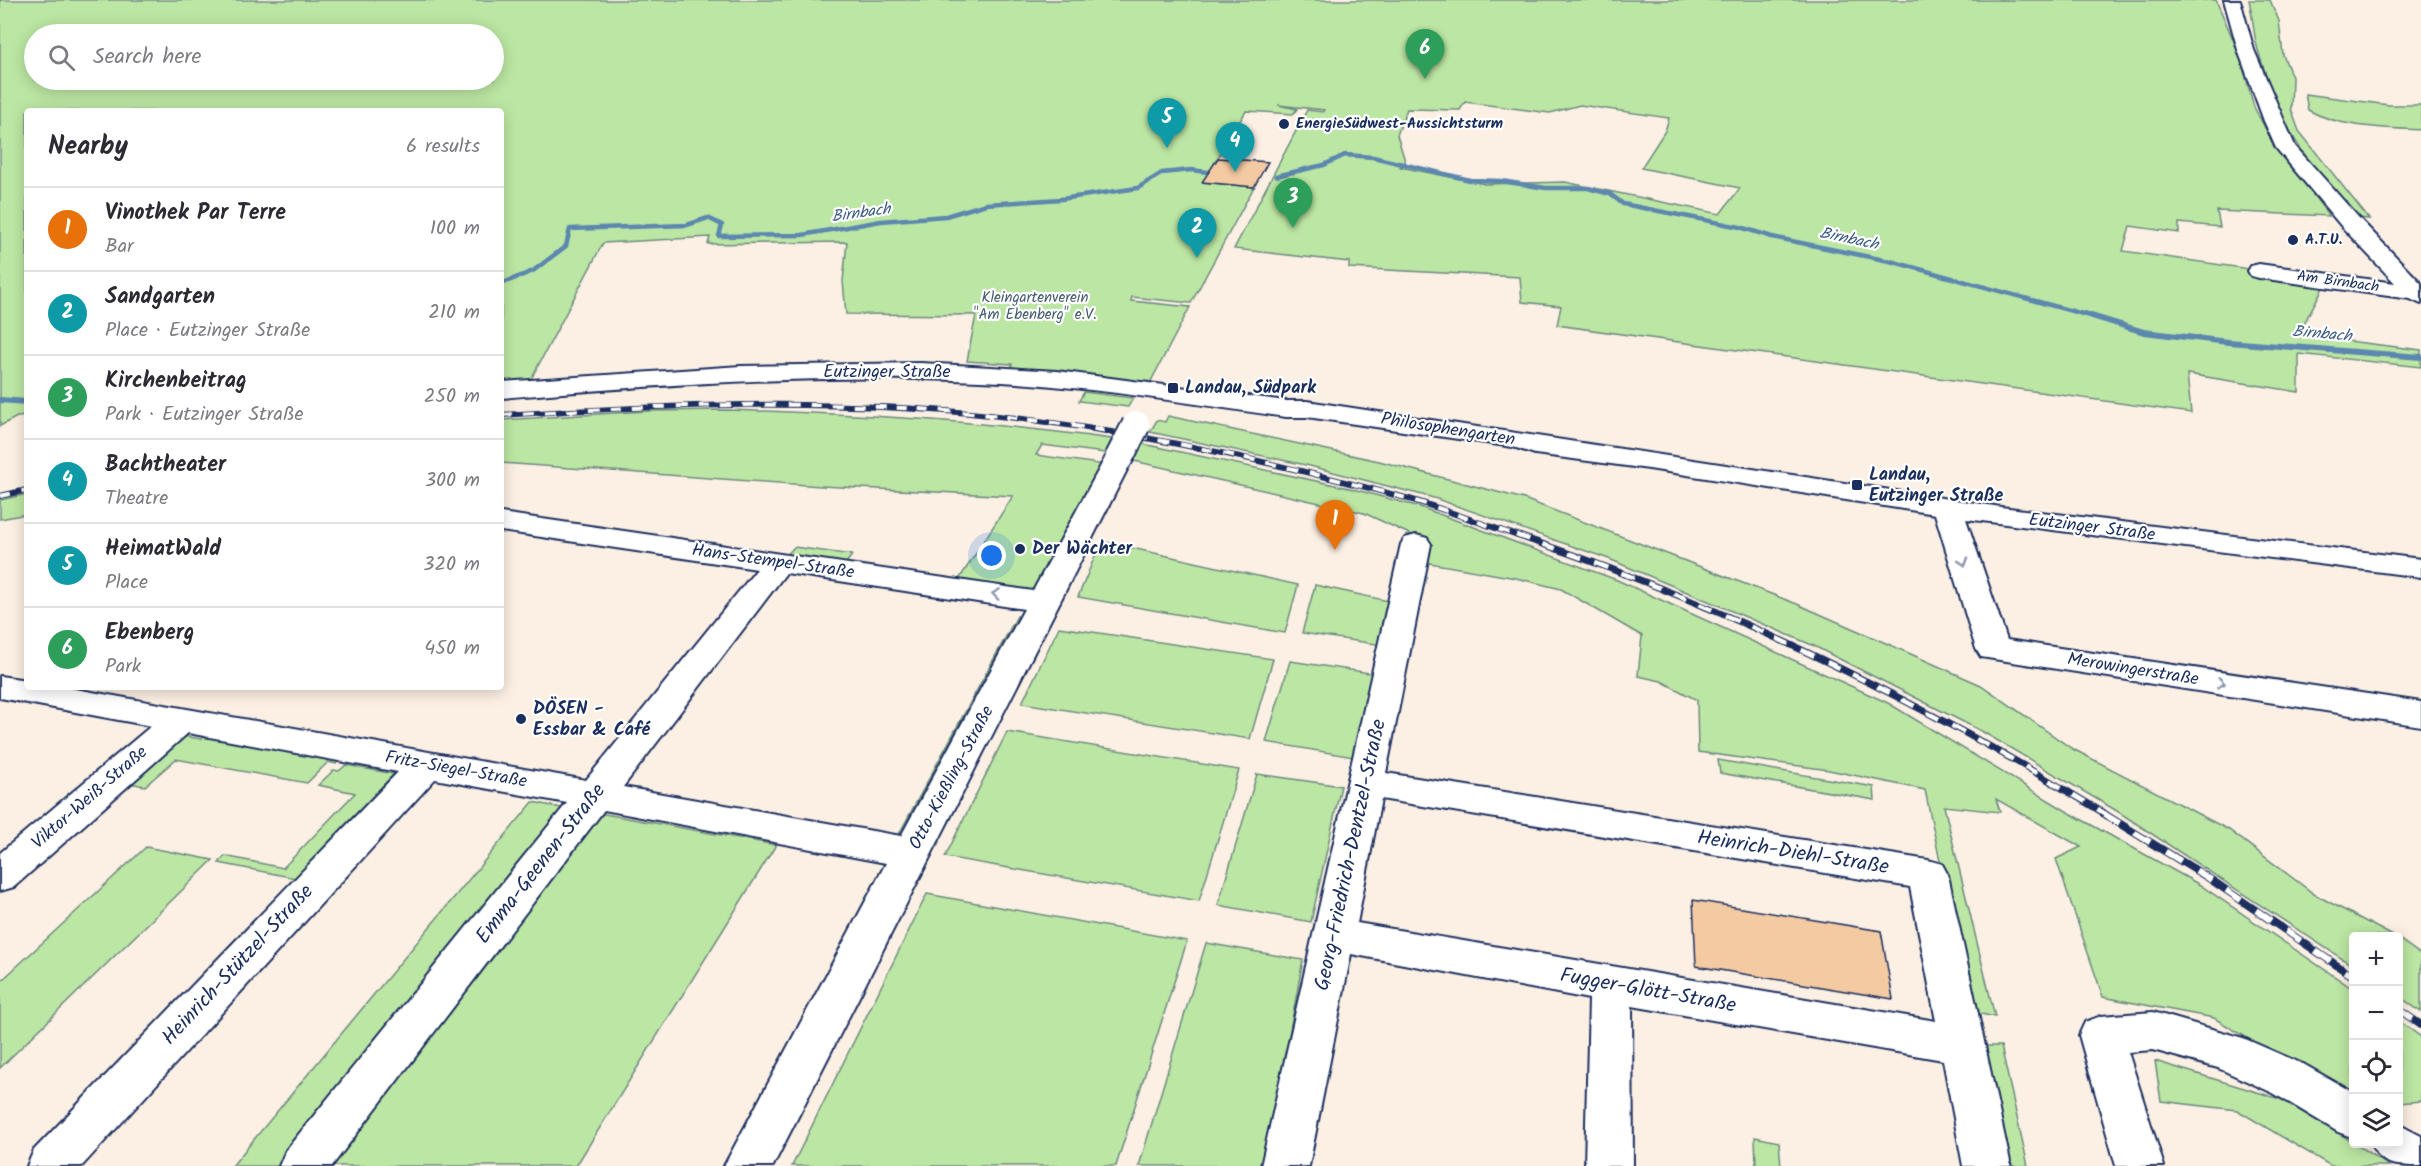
<!DOCTYPE html>
<html lang="en">
<head>
<meta charset="utf-8">
<style>
	:root { --surface:#fff; --page:#f7f7f7; --text:#2b2b33; --muted:#7c7c81; --line:#e1e1e2; --accent:#0f766e }
	body { margin:0; font-family:Kalam,sans-serif; background:var(--page); color:var(--text) }
	.controls { position:absolute; right:18px; bottom:18px; display:grid; overflow:hidden; border-radius:6px; box-shadow:0 3px 15px #0003 }
	.controls button { width:54px; height:54px; display:grid; place-items:center; padding:0; border:0; border-bottom:2px solid var(--line); background:var(--surface); color:var(--text); font:30px sans-serif }
	.you { position:absolute; left:992px; top:556px; width:21px; height:21px; margin:-15px; border:4px solid #fff; border-radius:50%; background:#1a73e8; box-shadow:0 0 0 9px #1a73e833 }
	.badge { display:grid; place-items:center; width:39px; height:39px; border-radius:50%; background:var(--accent); color:#fff; font-size:20px; font-weight:700 }
	.pin { position:absolute; translate:-50% -50px; filter:drop-shadow(0 2px 3px #0008) }
	.pin::after { content:''; position:absolute; top:32px; width:21px; height:18px; background:inherit; clip-path:polygon(0 0,100% 0,50% 100%) }
	.list { margin:0; padding:0; list-style:none }
	h2 { display:flex; justify-content:space-between; align-items:center; height:78px; margin:0; padding:0 24px; font-size:26px }
	h2 small { font-size:20px; font-weight:400; color:var(--muted) }
	.list li { display:grid; grid-template-columns:39px 1fr auto; gap:18px; align-items:center; box-sizing:border-box; height:84px; padding:0 24px; border-top:2px solid var(--line) }
	.list b { display:block; font-size:22px; white-space:nowrap }
	.list p { margin:0; font-size:20px; white-space:nowrap; color:var(--muted) }
	.list em { font-size:20px; font-style:normal; color:var(--muted) }
	.icon { flex:none; width:33px; height:33px; fill:none; stroke:currentColor; stroke-width:2; stroke-linecap:round; stroke-linejoin:round }
	.map { position:relative; flex:none; width:2421px; height:1166px; overflow:hidden }
	.search { position:absolute; background:var(--surface); box-shadow:0 3px 15px #0003; left:24px; top:24px; width:480px; height:66px; display:flex; align-items:center; gap:15px; box-sizing:border-box; padding:0 21px; border-radius:33px; color:var(--muted); font-size:22px }
	.panel { position:absolute; background:var(--surface); box-shadow:0 3px 15px #0003; left:24px; top:108px; width:480px; height:582px; border-radius:6px }
	.map>svg:first-child { display:block }
	.green { fill:#bce6a3; stroke:#6c8a80; stroke-width:1.5; fill-rule:evenodd }
	.lines { fill:none; stroke-linecap:round; stroke-linejoin:round }
	.stream-far1 { stroke:#5b87af; stroke-width:4.5 }
	.stream { stroke:#5b87af; stroke-width:6 }
	.building { fill:#f4caa3; stroke:#1b2f5e; stroke-width:1.5 }
	.minor-casing { stroke:#1b2f5e; stroke-width:4 }
	.minor { fill:#fff; fill-rule:evenodd }
	.rail-far2-casing { stroke:#1b2f5e; stroke-width:6 }
	.rail-far1-casing { stroke:#1b2f5e; stroke-width:7 }
	.rail-casing { stroke:#1b2f5e; stroke-width:8 }
	.rail-far2 { stroke:#fff; stroke-width:4; stroke-dasharray:11; stroke-linecap:butt }
	.rail-far1 { stroke:#fff; stroke-width:4.5; stroke-dasharray:14; stroke-linecap:butt }
	.rail { stroke:#fff; stroke-width:6; stroke-dasharray:18; stroke-linecap:butt }
	.minor-bridge-casing { stroke:#1b2f5e; stroke-width:31; stroke-linecap:butt }
	.minor-bridge { stroke:#fff; stroke-width:27 }
	.oneway { stroke:#8d97ae }
	.poi-dot { fill:#1b2f5e; stroke:#fff; stroke-width:2 }
	.labels { text-anchor:middle; dominant-baseline:central; stroke-width:4.5; stroke-linejoin:round; paint-order:stroke }
	.far-poi-label { font-size:15px; font-weight:bold; fill:#1b2f5e; stroke:#fff; text-anchor:start }
	.far-street-label { font-size:15px; fill:#1b2f5e; stroke:#fff }
	.far-park-label { font-size:15px; fill:#435d6f; stroke:#fff }
	.far-water-label { font-size:16px; font-style:italic; fill:#3b5b86; stroke:#fff }
	.street-label { font-size:18px; fill:#1b2f5e; stroke:#fff }
	.poi-label { font-size:18px; font-weight:bold; fill:#1b2f5e; stroke:#fff; text-anchor:start }
	.near-street-label { font-size:21px; fill:#1b2f5e; stroke:#fff }
</style>
</head>
<body>
<div class="map">
<svg width="2421" height="1166" viewBox="0 0 2421 1166">
	<rect width="100%" height="100%" fill="#fcefe3"/>
	<filter id="ink" filterUnits="userSpaceOnUse"><feTurbulence type="fractalNoise" baseFrequency=".0167" numOctaves="2"/><feDisplacementMap in="SourceGraphic" scale="12" xChannelSelector="R" yChannelSelector="G"/><feConvolveMatrix kernelMatrix="1 2 1 2 8 2 1 2 1" color-interpolation-filters="sRGB"/></filter>
	<g filter="url(#ink)">
		<g class="green">
			<path d="M 0,0 L 2216,0 L 2239,53 L 2254,107 L 2271,139 L 2329,216 L 2217,211 L 2220,227 L 2179,223 L 2179,233 L 2130,226 L 2123,251 L 2327,280 L 2298,335 L 2421,350 L 2421,367 L 2299,354 L 2299,392 L 2187,374 L 2191,413 L 1557,325 L 1561,306 L 1522,302 L 1520,277 L 1349,268 L 1349,262 L 1234,249 L 1307,110 L 1323,112 L 1324,110 L 1278,105 L 1297,109 L 1293,114 L 1246,111 L 1203,182 L 1254,187 L 1191,303 L 1132,297 L 1131,301 L 1190,307 L 1150,383 L 1011,370 L 1012,364 L 967,361 L 976,315 L 846,314 L 843,281 L 847,242 L 708,244 L 710,237 L 603,243 L 531,379 L 501,383 L 501,111 L 27,111 L 27,416 L 17,417 L 0,426 ZM 34,34 L 494,34 L 494,80 L 34,80 ZM 1465,102 L 1550,113 L 1580,105 L 1669,118 L 1665,131 L 1641,168 L 1740,188 L 1720,214 L 1565,182 L 1485,184 L 1400,167 L 1406,164 L 1397,135 L 1407,109 L 1460,110 Z"/>
			<path d="M 2249,0 L 2270,0 L 2279,21 L 2283,55 L 2292,77 L 2291,109 L 2299,131 L 2369,219 L 2358,218 C 2339,196 2319,175 2302,151 C 2282,121 2268,84 2258,50 C 2253,33 2253,16 2249,0 Z"/>
			<path d="M 2305,94 L 2389,105 L 2421,105 L 2421,130 C 2385,128 2340,128 2308,110 Z"/>
			<path d="M 1084,392 L 1133,398 L 1128,407 L 1079,401 Z"/>
			<path d="M 729,410 C 858,414 985,421 1112,439 L 1105,453 L 1042,445 L 1036,455 L 1106,465 L 1038,596 L 956,584 L 1013,496 L 821,486 L 501,463 L 501,420 L 647,411 Z"/>
			<path d="M 1168,416 L 1379,461 L 1524,499 L 1797,604 L 1981,685 L 2071,748 L 2229,830 L 2314,894 L 2393,936 L 2354,936 L 2353,966 L 2117,811 L 1983,732 L 1812,645 L 1609,559 L 1434,498 L 1306,465 L 1150,432 L 1157,420 L 1165,422 Z"/>
			<path d="M 1143,444 L 1349,488 L 1420,507 L 1617,580 L 1888,703 L 2068,812 L 2200,885 L 2353,989 L 2353,1101 L 2214,1018 L 2103,997 L 2056,859 L 2081,847 L 1996,799 L 2000,812 L 1944,806 L 1995,1017 L 1972,1012 L 1925,790 L 1829,770 L 1698,752 L 1697,700 L 1661,681 L 1638,676 L 1642,636 L 1561,589 L 1516,578 L 1412,560 L 1418,538 L 1364,513 L 1134,461 Z"/>
			<path d="M 27,494 L 27,514 L 0,519 L 0,500 Z"/>
			<path d="M 1105,542 L 1298,585 L 1285,633 L 1078,597 L 1095,556 Z"/>
			<path d="M 794,547 L 852,555 L 844,566 L 785,557 Z"/>
			<path d="M 1315,585 L 1393,602 L 1382,645 L 1302,633 Z"/>
			<path d="M 1017,616 L 1024,617 L 899,848 L 892,847 Z"/>
			<path d="M 1059,627 L 1273,659 L 1250,739 L 1022,703 Z"/>
			<path d="M 1290,661 L 1377,674 L 1359,758 L 1266,742 Z"/>
			<path d="M 1007,732 L 1239,770 L 1199,901 L 945,857 Z"/>
			<path d="M 207,734 L 341,758 L 336,764 L 328,762 L 307,783 L 176,759 L 145,786 L 129,783 L 183,736 L 201,739 Z"/>
			<path d="M 1718,760 L 1874,787 L 1875,800 L 1720,773 Z"/>
			<path d="M 346,765 L 394,774 L 295,878 L 219,863 L 225,856 L 283,868 L 355,793 L 318,785 L 334,770 L 339,771 Z"/>
			<path d="M 1257,774 L 1341,786 L 1311,922 L 1218,905 Z"/>
			<path d="M 533,802 L 566,809 L 280,1166 L 232,1166 Z"/>
			<path d="M 599,813 L 776,845 L 576,1166 L 318,1166 Z"/>
			<path d="M 146,847 L 213,860 L 0,1068 L 0,982 Z"/>
			<path d="M 927,894 L 1187,941 L 1116,1166 L 792,1166 Z"/>
			<path d="M 2399,939 L 2421,955 L 2421,1012 L 2399,996 Z"/>
			<path d="M 1206,943 L 1303,960 L 1265,1166 L 1139,1166 Z"/>
			<path d="M 2399,1021 L 2421,1037 L 2421,1101 L 2399,1103 Z"/>
			<path d="M 1980,1046 L 2001,1046 L 2028,1166 L 2005,1166 Z"/>
			<path d="M 2155,1061 L 2293,1103 L 2389,1166 L 2331,1166 L 2237,1110 L 2161,1101 Z"/>
			<path d="M 1755,1137 L 1779,1142 L 1781,1166 L 1756,1166 Z"/>
		</g>
		<g class="lines">
			<g class="stream-far1">
				<path d="M 1276,176 L 1324,165 L 1345,155 L 1373,157 L 1470,180 L 1501,181 L 1546,188 L 1588,188 L 1610,194 L 1623,204 L 1740,227 L 1772,237 L 1894,262 L 2090,316"/>
				<path d="M 501,284 L 533,271 L 566,246 L 570,229 L 687,225 L 708,218 L 722,225 L 719,236 L 802,235 L 881,221 L 946,216 L 986,204 L 1061,199 L 1138,188 L 1162,173 L 1191,170 L 1216,173"/>
			</g>
			<g class="stream">
				<path d="M 2085,314 L 2144,332 L 2228,342 L 2421,357"/>
				<path d="M 0,400 L 27,402"/>
			</g>
		</g>
		<g class="building">
			<path d="M 1218,158 L 1268,162 L 1254,187 L 1202,182 Z"/>
			<path d="M 1693,900 L 1881,931 L 1893,999 L 1696,966 Z"/>
		</g>
		<g class="lines">
			<g class="minor-casing">
				<g id="minor">
					<path d="M 2224,0 L 2240,0 L 2254,50 L 2295,146 L 2358,217 L 2421,283 L 2421,304 L 2410,299 L 2259,278 L 2251,276 L 2248,271 L 2251,266 L 2259,264 L 2395,283 L 2342,227 L 2276,148 L 2264,121 L 2238,50 Z"/>
					<path d="M 921,363 L 1057,371 L 1286,401 L 1307,401 L 2001,507 L 2421,559 L 2421,577 L 1966,519 L 2007,640 L 2421,702 L 2421,726 L 1981,657 L 1976,649 L 1935,514 L 1649,469 L 1535,454 L 1513,447 L 1307,417 L 1286,417 C 1185,403 1083,385 980,381 C 820,373 660,385 501,398 L 501,382 L 741,366 Z"/>
					<path d="M 1119,450 L 1129,452 L 1133,458 L 773,1166 L 724,1166 L 886,863 L 604,810 L 332,1166 L 279,1166 L 286,1150 L 567,803 L 435,779 L 82,1166 L 27,1166 L 34,1150 L 398,772 L 188,733 L 14,887 L 0,891 L 0,853 L 151,726 L 0,698 L 0,676 L 27,680 L 27,687 L 64,687 L 586,780 L 757,569 L 501,531 L 501,513 L 1033,591 L 1105,458 L 1109,452 ZM 786,573 L 1024,609 L 901,836 L 623,787 Z"/>
					<path d="M 1416,535 L 1427,538 L 1431,544 L 1386,773 L 1928,860 L 1942,864 L 1948,875 L 2011,1166 L 1963,1166 L 1943,1060 L 1632,1006 L 1633,1166 L 1585,1166 L 1589,999 L 1351,954 L 1309,1166 L 1261,1166 L 1401,544 L 1405,538 ZM 1381,799 L 1910,887 L 1936,1021 L 1357,923 Z"/>
					<path d="M 2153,1012 L 2243,1038 L 2305,1065 L 2354,1093 L 2354,1138 L 2338,1132 L 2273,1093 L 2218,1068 L 2153,1050 L 2128,1052 L 2164,1166 L 2116,1166 L 2079,1035 L 2085,1022 L 2101,1016 Z"/>
					<path d="M 2398,1124 L 2421,1136 L 2421,1166 C 2395,1166 2381,1166 2371,1144 L 2398,1144 Z"/>
				</g>
			</g>
			<use href="#minor" class="minor"/>
			<g class="rail-far2-casing">
				<g id="rail-far2">
					<path d="M 501,415 C 663,405 827,398 990,415 C 1129,430 1267,460 1402,497 C 1442,508 1482,524 1521,537"/>
					<path d="M 0,496 L 27,490"/>
				</g>
			</g>
			<g class="rail-far1-casing">
				<path id="rail-far1" d="M 1516,535 C 1723,604 1922,702 2107,815"/>
			</g>
			<g class="rail-casing">
				<g id="rail">
					<path d="M 2104,814 L 2207,877 L 2354,977"/>
					<path d="M 2398,1009 L 2421,1025"/>
				</g>
			</g>
			<use href="#rail-far2" class="rail-far2"/>
			<use href="#rail-far1" class="rail-far1"/>
			<use href="#rail" class="rail"/>
			<g class="minor-bridge-casing">
				<path id="minor-bridge" d="M 1119,458 L 1136,425"/>
			</g>
			<use href="#minor-bridge" class="minor-bridge"/>
		</g>
		<defs><path id="oneway-chevron" d="M-2-3.5L2.5 0L-2 3.5" fill="none" stroke-width="1.6" stroke-linecap="round" stroke-linejoin="round" transform="scale(1.5)"/></defs>
		<g class="oneway">
			<use href="#oneway-chevron" transform="translate(1964 562) rotate(72)"/>
			<use href="#oneway-chevron" transform="translate(996 594) rotate(-172)"/>
			<use href="#oneway-chevron" transform="translate(2221 683) rotate(9)"/>
		</g>
	</g>
	<g class="poi-dot">
		<circle cx="1284" cy="124" r="6"/>
		<circle cx="2293" cy="240" r="6"/>
		<rect x="1167" y="382" width="12" height="12" rx="3"/>
		<rect x="1851" y="479" width="12" height="12" rx="3"/>
		<circle cx="1020" cy="549" r="6"/>
		<circle cx="521" cy="719" r="6"/>
	</g>
	<g class="labels">
		<g class="far-poi-label">
			<text x="1296" y="124">EnergieSüdwest-Aussichtsturm</text>
			<text x="2305" y="240">A.T.U.</text>
		</g>
		<g class="far-street-label">
			<text transform="translate(2338 282) rotate(8)">Am Birnbach</text>
		</g>
		<g class="far-park-label">
			<text x="1035" y="298">Kleingartenverein<tspan x="1035" dy="17">"Am Ebenberg" e.V.</tspan></text>
		</g>
		<g class="far-water-label">
			<text transform="translate(861 213) rotate(-8)">Birnbach</text>
			<text transform="translate(1849 239) rotate(12)">Birnbach</text>
			<text transform="translate(2322 334) rotate(5)">Birnbach</text>
		</g>
		<g class="street-label">
			<text x="887" y="372">Eutzinger Straße</text>
			<text transform="translate(1448 430) rotate(9)">Philosophengarten</text>
			<text transform="translate(2092 528) rotate(7)">Eutzinger Straße</text>
			<text transform="translate(773 562) rotate(8)">Hans-Stempel-Straße</text>
			<text transform="translate(2133 670) rotate(9)">Merowingerstraße</text>
			<text transform="translate(456 770) rotate(10)">Fritz-Siegel-Straße</text>
			<text transform="translate(952 778) rotate(-62)">Otto-Kießling-Straße</text>
			<text transform="translate(90 798) rotate(-41)">Viktor-Weiß-Straße</text>
		</g>
		<g class="poi-label">
			<text x="1185" y="388">Landau, Südpark</text>
			<text x="1869" y="475">Landau,<tspan x="1869" dy="21">Eutzinger Straße</tspan></text>
			<text x="1032" y="549">Der Wächter</text>
			<text x="533" y="709">DÖSEN -<tspan x="533" dy="21">Essbar &amp; Café</tspan></text>
		</g>
		<g class="near-street-label">
			<text transform="translate(1793 853) rotate(9)">Heinrich-Diehl-Straße</text>
			<text transform="translate(1351 855) rotate(-78)">Georg-Friedrich-Dentzel-Straße</text>
			<text transform="translate(541 864) rotate(-52)">Emma-Geenen-Straße</text>
			<text transform="translate(238 965) rotate(-47)">Heinrich-Stützel-Straße</text>
			<text transform="translate(1648 991) rotate(10)">Fugger-Glött-Straße</text>
		</g>
	</g>
</svg>
<div class="controls">
<button>+</button>
<button>−</button>
<button><svg class="icon" aria-label="locate" viewBox="0 0 24 24"><circle cx="12" cy="12" r="6"/><path d="M12 2v4M12 18v4M2 12h4M18 12h4"/></svg></button>
<button><svg class="icon" aria-label="layers" viewBox="0 0 24 24"><path d="M12 4l9 5-9 5-9-5zM3 14l9 5 9-5"/></svg></button>
</div>
<div class="you"></div>
<div class="pin badge" style="left:1335px;top:550px;background:#e8710a">1</div>
<div class="pin badge" style="left:1197px;top:258px;background:#0f9aa8">2</div>
<div class="pin badge" style="left:1293px;top:228px;background:#2e9e5b">3</div>
<div class="pin badge" style="left:1235px;top:172px;background:#0f9aa8">4</div>
<div class="pin badge" style="left:1167px;top:148px;background:#0f9aa8">5</div>
<div class="pin badge" style="left:1425px;top:79px;background:#2e9e5b">6</div>
<div class="search"><svg class="icon" aria-label="search" viewBox="0 0 24 24"><circle cx="10" cy="10" r="6"/><path d="M15 15l6 6"/></svg>Search here</div>
<section class="panel">
<h2>Nearby<small>6 results</small></h2>
<ul class="list">
<li><span class="badge" style="background:#e8710a">1</span><div><b>Vinothek Par Terre</b><p>Bar</p></div><em>100 m</em></li>
<li><span class="badge" style="background:#0f9aa8">2</span><div><b>Sandgarten</b><p>Place · Eutzinger Straße</p></div><em>210 m</em></li>
<li><span class="badge" style="background:#2e9e5b">3</span><div><b>Kirchenbeitrag</b><p>Park · Eutzinger Straße</p></div><em>250 m</em></li>
<li><span class="badge" style="background:#0f9aa8">4</span><div><b>Bachtheater</b><p>Theatre</p></div><em>300 m</em></li>
<li><span class="badge" style="background:#0f9aa8">5</span><div><b>HeimatWald</b><p>Place</p></div><em>320 m</em></li>
<li><span class="badge" style="background:#2e9e5b">6</span><div><b>Ebenberg</b><p>Park</p></div><em>450 m</em></li>
</ul>
</section>
</div>
</body>
</html>
